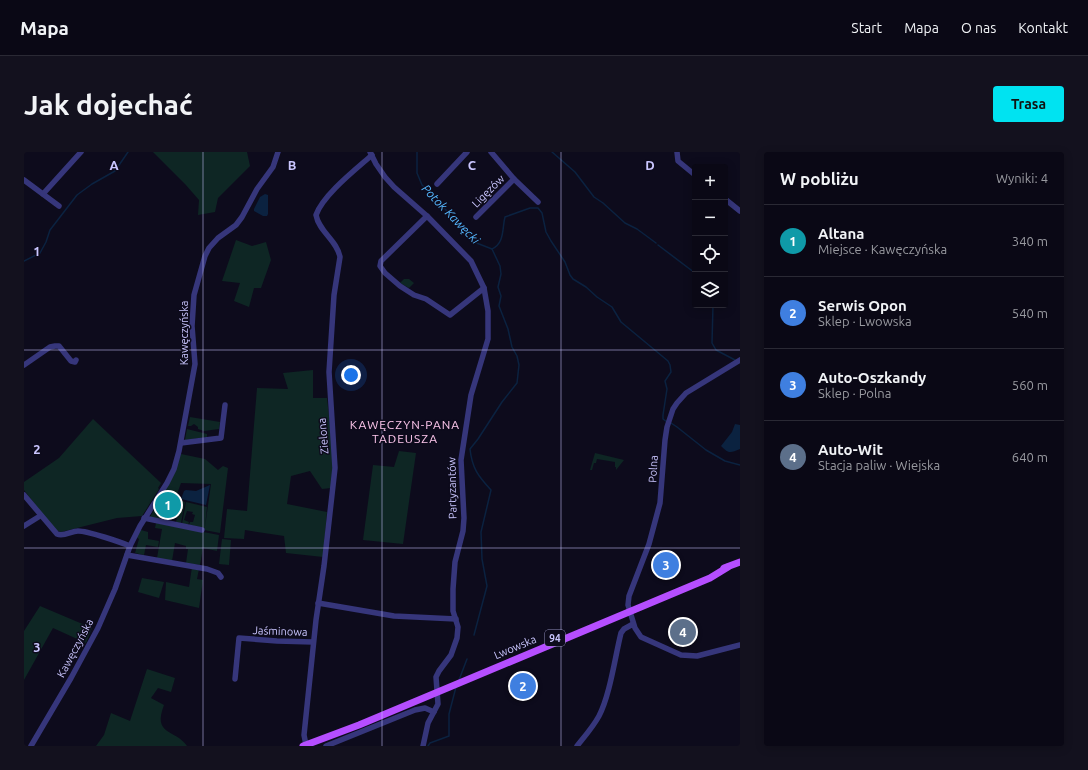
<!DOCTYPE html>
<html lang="pl">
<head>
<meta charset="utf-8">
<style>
	:root { --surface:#0a0815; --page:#13111e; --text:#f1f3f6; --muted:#999aa0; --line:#2a2934; --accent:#00e3f1 }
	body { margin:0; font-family:Ubuntu,sans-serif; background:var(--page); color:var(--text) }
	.controls { position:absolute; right:12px; top:12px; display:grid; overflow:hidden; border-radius:4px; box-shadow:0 2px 10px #0003 }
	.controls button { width:36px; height:36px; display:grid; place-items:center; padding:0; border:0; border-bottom:1px solid var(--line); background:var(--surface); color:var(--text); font:20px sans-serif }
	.you { position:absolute; left:327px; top:223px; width:14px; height:14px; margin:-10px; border:3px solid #fff; border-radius:50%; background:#1a73e8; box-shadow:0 0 0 6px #1a73e833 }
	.badge { display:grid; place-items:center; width:26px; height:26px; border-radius:50%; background:var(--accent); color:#fff; font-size:13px; font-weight:700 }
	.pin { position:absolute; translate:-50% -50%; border:2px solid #fff; box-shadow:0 1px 4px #0006 }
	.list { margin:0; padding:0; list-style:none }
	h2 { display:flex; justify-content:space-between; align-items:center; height:52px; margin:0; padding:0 16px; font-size:17px }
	h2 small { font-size:13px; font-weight:400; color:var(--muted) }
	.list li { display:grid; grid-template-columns:26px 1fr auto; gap:12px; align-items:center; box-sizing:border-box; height:72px; padding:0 16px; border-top:1px solid var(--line) }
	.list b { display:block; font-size:15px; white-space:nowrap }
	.list p { margin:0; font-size:13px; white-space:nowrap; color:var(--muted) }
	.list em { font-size:13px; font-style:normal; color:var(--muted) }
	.icon { flex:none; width:22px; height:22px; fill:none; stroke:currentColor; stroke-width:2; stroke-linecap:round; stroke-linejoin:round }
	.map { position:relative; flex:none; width:716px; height:594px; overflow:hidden; border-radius:4px }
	header { display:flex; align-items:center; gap:24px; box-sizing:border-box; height:56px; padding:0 20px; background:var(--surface); border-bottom:1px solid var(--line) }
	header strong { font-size:19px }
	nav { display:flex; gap:22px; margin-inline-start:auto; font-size:14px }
	.intro { display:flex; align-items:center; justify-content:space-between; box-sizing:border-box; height:96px; padding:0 24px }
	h1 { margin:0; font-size:28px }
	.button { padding:10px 18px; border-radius:4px; background:var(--accent); color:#111; font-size:14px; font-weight:700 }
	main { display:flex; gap:24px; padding:0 24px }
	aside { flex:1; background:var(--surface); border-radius:4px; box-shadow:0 2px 10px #0003 }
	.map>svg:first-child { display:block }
	.green { fill:#0e2624 }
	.water { fill:#0b2240 }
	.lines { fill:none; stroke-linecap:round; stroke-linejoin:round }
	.stream { stroke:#0b2240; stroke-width:1.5 }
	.minor { stroke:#36367b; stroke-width:5.5 }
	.major { stroke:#b54eff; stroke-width:7 }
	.grid { fill:none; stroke:#cac6ff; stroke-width:1; stroke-opacity:0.55 }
	.labels { text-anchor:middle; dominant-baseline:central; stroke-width:3; stroke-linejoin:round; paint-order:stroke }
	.shield { fill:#0d0b1c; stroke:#918ebb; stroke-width:1 }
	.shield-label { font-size:10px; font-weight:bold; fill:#cac6ff }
	.street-label { font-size:11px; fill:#cac6ff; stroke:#0d0b1c }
	.water-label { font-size:12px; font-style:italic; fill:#55b7ff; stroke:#0d0b1c }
	.neighbourhood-label { font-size:12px; letter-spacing:1px; fill:#ffc8ed; stroke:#0d0b1c }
	.grid-label { font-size:13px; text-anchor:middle; font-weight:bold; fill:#cac6ff; stroke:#0d0b1c; stroke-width:3; stroke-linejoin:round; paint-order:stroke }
</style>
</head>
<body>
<header>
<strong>Mapa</strong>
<nav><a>Start</a><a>Mapa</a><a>O nas</a><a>Kontakt</a></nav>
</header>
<div class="intro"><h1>Jak dojechać</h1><a class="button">Trasa</a></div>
<main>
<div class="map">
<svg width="716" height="594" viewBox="0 0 716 594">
	<rect width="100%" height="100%" fill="#0d0b1c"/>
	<g class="green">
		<path d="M 129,0 L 223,0 L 226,14 L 194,46 L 191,60 L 174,63 L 175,48 L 161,32 Z"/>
		<path d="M 212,88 L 228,94 L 242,90 L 247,108 L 237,136 L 230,136 L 225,155 L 210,149 L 216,131 L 198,129 Z"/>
		<path d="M 380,127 L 385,127 L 390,131 L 385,136 L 376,131 Z"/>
		<path d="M 289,218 L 289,246 L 303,246 L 310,310 L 307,336 L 298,337 L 286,319 L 267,324 L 263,352 L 303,360 L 299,405 L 262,401 L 260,384 L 221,378 L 220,387 L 200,386 L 203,357 L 223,359 L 233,236 L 264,237 L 259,221 Z"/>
		<path d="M 166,265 L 196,270 L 195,277 L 180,279 L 174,277 L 174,275 L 170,272 L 167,274 L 164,274 Z"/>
		<path d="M 69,267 L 137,331 L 134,336 L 135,337 L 118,364 L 93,366 L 37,380 L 31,378 L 0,338 L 0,330 L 35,306 Z"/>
		<path d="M 163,277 L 183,282 L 183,285 L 161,288 Z"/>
		<path d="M 375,299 L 392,301 L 379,392 L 339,388 L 349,313 L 370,315 Z"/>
		<path d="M 571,301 L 600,308 L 592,318 L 592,315 L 591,315 L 591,310 L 573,307 L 572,311 L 570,311 L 568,318 L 566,318 Z"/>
		<path d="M 157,302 L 181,307 L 194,318 L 199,314 L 204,316 L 196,381 L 180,378 L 180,376 L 165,373 L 166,370 L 169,370 L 171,363 L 168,362 L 169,360 L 163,359 L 160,368 L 165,370 L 164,373 L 158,372 L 162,350 L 183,355 L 181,375 L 187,332 L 157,331 L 152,345 L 139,342 Z"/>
		<path d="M 138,344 L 161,350 L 157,371 L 152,370 L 156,352 L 149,351 L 148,355 L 143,355 L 140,366 L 143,367 L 142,368 L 126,365 Z"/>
		<path d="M 132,371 L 195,383 L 193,399 L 179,396 L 176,413 L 162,411 L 164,397 L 162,397 L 162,394 L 151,391 L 148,409 L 133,406 L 138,377 L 131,376 Z"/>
		<path d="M 117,378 L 124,380 L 124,387 L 135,389 L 134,395 L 122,393 L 120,403 L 111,401 L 115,387 L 112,385 Z"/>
		<path d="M 198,387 L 207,388 L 205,413 L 195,412 Z"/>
		<path d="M 168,415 L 175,417 L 173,427 L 179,428 L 175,456 L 141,448 L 142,430 L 165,435 Z"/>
		<path d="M 118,426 L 140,430 L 135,446 L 114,440 Z"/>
		<path d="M 16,454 L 68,476 L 62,491 L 29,476 L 0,528 L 0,479 Z"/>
		<path d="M 123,517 L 151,526 L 147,540 L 134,536 L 127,546 L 140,553 C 128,584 152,577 163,594 L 72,594 L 80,583 L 87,561 L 106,569 Z"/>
	</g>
	<g class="water">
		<path d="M 241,42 L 244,43 L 244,62 L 243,64 L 239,64 L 230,59 L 230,57 L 236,45 Z"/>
		<path d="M 711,272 L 716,273 L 716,297 C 706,301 705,302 697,294 L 708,280 Z"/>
		<path d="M 186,333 L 182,353 L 157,347 L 160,339 L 162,338 L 172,339 Z"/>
	</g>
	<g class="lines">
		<g class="stream">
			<path d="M 393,0 L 393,21 L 398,33 L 411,45 L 427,64 L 444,79 L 450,90 L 468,97 C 481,91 478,76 481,65 L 506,56 L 514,56 L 518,61 L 522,80 L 527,89 L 541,110 L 546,123 L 549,127 L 562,135 L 573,145 L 588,155 L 597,170 L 644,209 L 646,213 L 647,220 L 641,229 L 643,237 L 639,263 L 639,267 L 643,270"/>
			<path d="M 528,0 L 551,20 L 570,45 L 579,51 L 601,71 L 613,77 L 632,91"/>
			<path d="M 634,93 L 671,121"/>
			<path d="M 0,109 L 16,101 L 22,90 L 26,78 L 53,43 L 68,32 L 91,19 L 104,0"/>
			<path d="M 689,153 L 688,191 L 692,198 L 711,208"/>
			<path d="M 647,271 L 653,275 L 682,298 L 701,309 L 716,313"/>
			<path d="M 450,483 L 463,434 L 458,407 L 457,380 L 467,338 C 454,324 448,316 446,297 L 454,287 L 478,250 L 493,231 L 495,213 L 493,204 L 488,195 L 484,177 L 475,154 L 477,144 L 474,135 L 477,122 L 476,114 L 468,97"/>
			<path d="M 435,528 L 443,507"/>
			<path d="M 404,594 L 406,591 L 425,584 L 425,562 L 432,535"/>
		</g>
		<g class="minor">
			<path d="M 346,0 L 352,12 L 361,25 L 370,35 L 403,64 L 447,109 L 460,136 L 464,159 L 464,187 L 447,243 L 437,308 L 440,366 L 439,379 L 431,410 L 429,437 L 429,459 L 434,475 L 433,486 L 427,503 L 415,519 L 412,525 L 414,552 L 404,571 L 399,594"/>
			<path d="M 653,0 L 654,9 L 671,23"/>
			<path d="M 490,27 L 514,50"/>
			<path d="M 0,28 L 35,54"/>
			<path d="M 413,32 L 443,0"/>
			<path d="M 19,42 L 57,0"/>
			<path d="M 701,47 L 716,59"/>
			<path d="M 403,64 L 357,109 L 356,114 L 361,121 L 376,134 L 390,143 L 402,147 L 426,163 L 460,136"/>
			<path d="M 452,65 L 490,27 L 467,0"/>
			<path d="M 716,208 L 662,241 L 653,251 L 649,257 L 643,275 L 641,288 L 636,351 L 625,392 L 605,444 L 604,453 L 611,476 L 617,485 L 657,503 L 673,504 L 716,493"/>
			<path d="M 0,213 L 26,195 L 31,194 L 35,194 L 47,209 L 51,210 L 52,208"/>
			<path d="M 157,291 L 197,286 L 201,253"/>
			<path d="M 0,343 L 33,382 C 40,385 47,379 54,379 C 64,379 96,390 106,394"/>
			<path d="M 120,366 L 178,378"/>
			<path d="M 0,374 L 16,364"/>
			<path d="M 103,403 L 183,417 L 194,421 L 197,425"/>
			<path d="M 294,451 L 370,464 L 432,467"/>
			<path d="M 211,527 L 215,486 L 253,489 L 289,490"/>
			<path d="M 282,593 L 280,583 L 292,468 L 300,414 L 311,316 L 305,220 L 310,143 L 316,105 C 313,88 295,80 292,63 C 299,43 331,18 348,3"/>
			<path d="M 7,594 L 47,526 L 74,476 L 91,437 L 106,394 L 116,374 L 143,331 L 150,317 L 155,299 L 171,212 L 168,174 L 170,143 L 181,104 L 185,96 L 194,86 L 212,73 L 218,65 L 233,37 L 249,15 L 254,0"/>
			<path d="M 302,594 L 391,558 L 401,556 L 410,560"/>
			<path d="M 553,594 C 561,584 569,575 575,564 C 586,543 591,505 597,481 L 600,477 L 609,472"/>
		</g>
		<g class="major">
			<path d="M 700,416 L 716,410"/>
			<path d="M 279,594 L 335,573 L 686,426 L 704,415"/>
		</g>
	</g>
	<path class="grid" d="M 179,0 L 179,594M 358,0 L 358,594M 537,0 L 537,594M 0,198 L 716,198M 0,396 L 716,396"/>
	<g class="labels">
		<rect class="shield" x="521" y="478" width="20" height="16" rx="3"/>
		<g class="shield-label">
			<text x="531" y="486">94</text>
		</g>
		<g class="street-label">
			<text transform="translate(464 39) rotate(-45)">Ligęzów</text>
			<text transform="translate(160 181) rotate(-90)">Kawęczyńska</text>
			<text transform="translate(299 284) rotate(-95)">Zielona</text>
			<text transform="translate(629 317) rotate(-87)">Polna</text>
			<text transform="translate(428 336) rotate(-91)">Partyzantów</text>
			<text transform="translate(256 479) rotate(2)">Jaśminowa</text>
			<text transform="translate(491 495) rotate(-23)">Lwowska</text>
			<text transform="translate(51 496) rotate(-62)">Kawęczyńska</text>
		</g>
		<g class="water-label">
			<text transform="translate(427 62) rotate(46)">Potok Kawęcki</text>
		</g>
		<g class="neighbourhood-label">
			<text x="381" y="272">KAWĘCZYN-PANA<tspan x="381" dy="14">TADEUSZA</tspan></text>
		</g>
	</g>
	<g class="grid-label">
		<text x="90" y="18">A</text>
		<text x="268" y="18">B</text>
		<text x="448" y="18">C</text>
		<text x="626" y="18">D</text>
		<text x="13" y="104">1</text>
		<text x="13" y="302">2</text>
		<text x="13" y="500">3</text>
	</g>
</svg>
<div class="controls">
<button>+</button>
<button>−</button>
<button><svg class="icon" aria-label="locate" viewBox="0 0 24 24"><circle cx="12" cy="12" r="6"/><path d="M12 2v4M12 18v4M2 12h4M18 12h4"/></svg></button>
<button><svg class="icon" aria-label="layers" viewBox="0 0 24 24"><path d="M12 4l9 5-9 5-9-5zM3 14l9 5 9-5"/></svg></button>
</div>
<div class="you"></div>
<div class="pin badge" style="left:144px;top:353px;background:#0f9aa8">1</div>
<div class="pin badge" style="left:499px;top:534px;background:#3f7fe0">2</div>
<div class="pin badge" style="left:642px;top:413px;background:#3f7fe0">3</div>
<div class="pin badge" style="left:659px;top:480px;background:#5c6f8a">4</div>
</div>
<aside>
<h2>W pobliżu<small>Wyniki: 4</small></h2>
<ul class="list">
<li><span class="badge" style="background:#0f9aa8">1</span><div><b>Altana</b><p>Miejsce · Kawęczyńska</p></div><em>340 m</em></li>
<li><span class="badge" style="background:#3f7fe0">2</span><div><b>Serwis Opon</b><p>Sklep · Lwowska</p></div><em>540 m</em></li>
<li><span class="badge" style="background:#3f7fe0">3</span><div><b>Auto-Oszkandy</b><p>Sklep · Polna</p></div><em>560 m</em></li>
<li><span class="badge" style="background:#5c6f8a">4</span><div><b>Auto-Wit</b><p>Stacja paliw · Wiejska</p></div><em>640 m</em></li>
</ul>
</aside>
</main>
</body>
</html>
